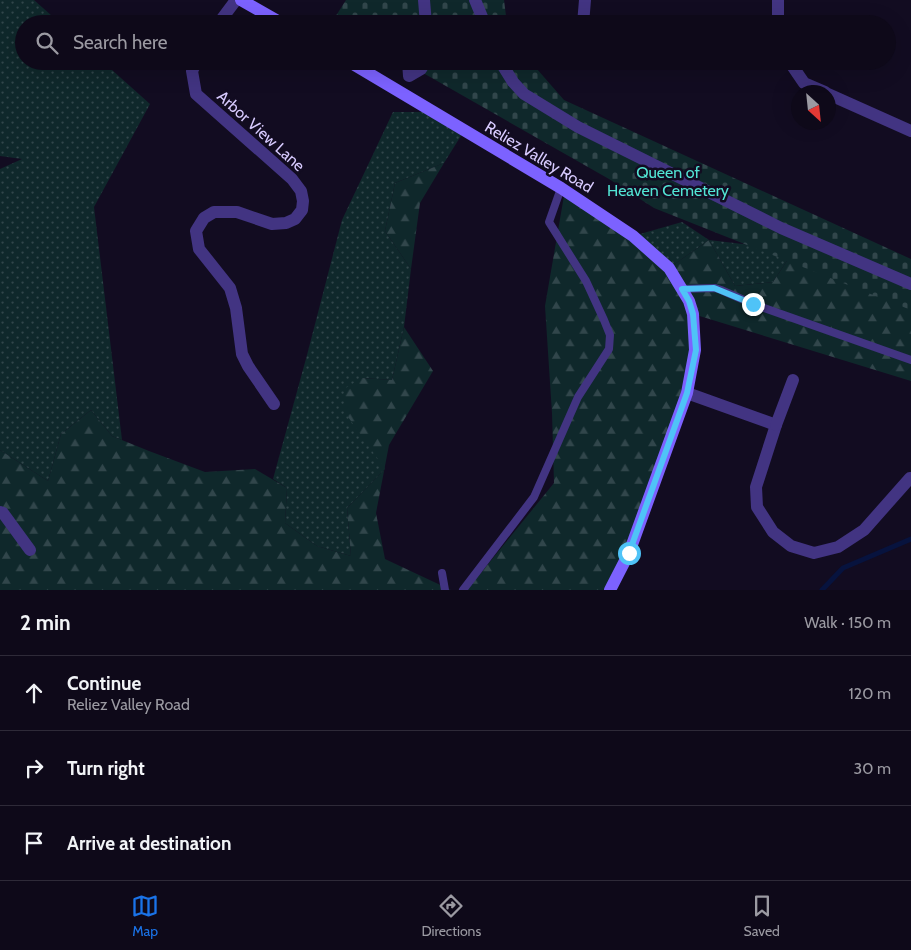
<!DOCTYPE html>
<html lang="en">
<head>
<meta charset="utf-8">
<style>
	:root { --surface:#0e0919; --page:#171222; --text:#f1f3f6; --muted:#9b9aa2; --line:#2e2a38; --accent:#1a73e8 }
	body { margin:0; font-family:Cabin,sans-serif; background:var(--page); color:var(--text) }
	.compass { position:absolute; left:791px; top:85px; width:45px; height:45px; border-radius:50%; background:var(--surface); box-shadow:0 5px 20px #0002; rotate:153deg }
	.stop { position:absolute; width:15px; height:15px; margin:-11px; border:4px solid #4fc3f7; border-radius:50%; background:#fff }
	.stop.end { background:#4fc3f7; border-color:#fff; box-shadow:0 1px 5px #0008 }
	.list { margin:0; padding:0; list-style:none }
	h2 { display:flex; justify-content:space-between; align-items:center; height:65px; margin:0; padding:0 20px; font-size:21px }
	h2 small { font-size:16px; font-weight:400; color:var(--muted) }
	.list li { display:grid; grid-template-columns:32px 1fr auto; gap:15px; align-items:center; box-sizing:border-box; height:75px; padding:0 20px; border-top:1px solid var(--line) }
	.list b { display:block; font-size:19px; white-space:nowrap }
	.list p { margin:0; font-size:16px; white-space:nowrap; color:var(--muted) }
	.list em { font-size:16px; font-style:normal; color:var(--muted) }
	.icon { flex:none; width:28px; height:28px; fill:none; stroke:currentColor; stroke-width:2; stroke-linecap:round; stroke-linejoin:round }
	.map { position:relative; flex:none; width:911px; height:590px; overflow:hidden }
	.search { position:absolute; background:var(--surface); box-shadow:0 5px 20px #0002; left:15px; right:15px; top:15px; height:55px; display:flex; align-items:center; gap:12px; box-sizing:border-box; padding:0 18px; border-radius:28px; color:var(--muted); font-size:19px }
	.sheet { height:290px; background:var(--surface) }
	nav { display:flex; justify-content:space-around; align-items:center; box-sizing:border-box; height:70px; border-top:1px solid var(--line); background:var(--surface); font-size:14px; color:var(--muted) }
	nav a { display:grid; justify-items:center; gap:2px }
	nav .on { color:var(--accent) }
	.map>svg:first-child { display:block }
	.grass { fill:url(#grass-dots) }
	.forest { fill:url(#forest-firs) }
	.cemetery { fill:url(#cemetery-stones) }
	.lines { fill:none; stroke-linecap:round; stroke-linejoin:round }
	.stream { stroke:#07133e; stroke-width:5 }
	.lane { stroke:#423482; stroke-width:8 }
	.street { stroke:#423482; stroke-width:12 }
	.secondary { stroke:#7c62ff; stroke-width:12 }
	.route { stroke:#4fc3f7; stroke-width:6 }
	.labels { text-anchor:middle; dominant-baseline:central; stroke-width:5; stroke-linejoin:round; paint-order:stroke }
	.street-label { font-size:16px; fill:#d8cbff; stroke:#120c21 }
	.park-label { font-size:16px; fill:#52e4d4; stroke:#120c21 }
</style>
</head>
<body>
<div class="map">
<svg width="911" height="590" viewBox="0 0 911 590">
	<defs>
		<pattern id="grass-dots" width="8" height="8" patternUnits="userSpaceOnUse" patternTransform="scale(1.25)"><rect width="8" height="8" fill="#0f282b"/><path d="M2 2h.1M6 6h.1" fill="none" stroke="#31464b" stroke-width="1.8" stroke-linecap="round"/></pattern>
		<pattern id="forest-firs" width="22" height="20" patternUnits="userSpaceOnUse" patternTransform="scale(1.25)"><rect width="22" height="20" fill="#0f282b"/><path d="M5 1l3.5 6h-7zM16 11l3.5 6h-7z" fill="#31464b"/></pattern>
		<pattern id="cemetery-stones" width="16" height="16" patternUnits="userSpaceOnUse" patternTransform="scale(1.25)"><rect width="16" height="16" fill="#0f282b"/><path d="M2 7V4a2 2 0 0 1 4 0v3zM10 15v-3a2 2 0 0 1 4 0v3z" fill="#31464b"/></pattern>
	</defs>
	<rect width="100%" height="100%" fill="#120c21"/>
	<g class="grass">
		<path d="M 0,0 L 34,0 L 61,24 L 24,24 L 24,61 L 102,61 L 150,104 L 94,207 L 122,440 L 112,436 L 91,410 L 61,434 L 48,481 L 0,450 L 0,169 L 22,159 L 0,156 Z"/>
		<path d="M 393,112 L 433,112 L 464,131 L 444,163 L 395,183 L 385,231 L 411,269 L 404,327 L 392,380 L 362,378 L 385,469 L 347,508 L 351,556 L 317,546 L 285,523 L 287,488 L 273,479 L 307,355 L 342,220 Z"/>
		<path d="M 682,222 L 709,240 L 794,250 L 773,282 L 735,286 L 709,240 L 669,268 L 633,236 Z"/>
	</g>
	<g class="forest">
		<path d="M 444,163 L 420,203 L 411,269 L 385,231 L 395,183 Z"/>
		<path d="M 565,190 L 669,268 L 709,240 L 735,286 L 773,282 L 794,250 L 911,304 L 911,381 L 693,314 L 687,393 L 610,590 L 467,590 L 554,483 L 552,413 L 545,306 Z"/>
		<path d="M 404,327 L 433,371 L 389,445 L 376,513 L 385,559 L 451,590 L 0,590 L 0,450 L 48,481 L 61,434 L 91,410 L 112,436 L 149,451 L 205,472 L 255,469 L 287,488 L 285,523 L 317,546 L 351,556 L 347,508 L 385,469 L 346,414 L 344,389 L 362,378 L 392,380 Z"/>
	</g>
	<g class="cemetery">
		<path d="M 346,0 L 504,0 L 507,24 L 336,24 L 332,22 Z"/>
		<path d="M 402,61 L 530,61 L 564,100 L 911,259 L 911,310 L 654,208 L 609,179 Z"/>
	</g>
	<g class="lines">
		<path class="stream" d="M 822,590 L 843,568 L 911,539"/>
		<g class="lane">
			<path d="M 681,289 L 715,288 L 721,290 L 753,304 L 911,360"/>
			<path d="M 442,573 L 445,590"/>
			<path d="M 463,590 L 534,497 L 578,397 L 609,349 L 610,335 L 604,320 L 586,281 L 549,222 L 561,188"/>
		</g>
		<g class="street">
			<path d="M 424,0 L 426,24"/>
			<path d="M 475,0 L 485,24"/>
			<path d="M 218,24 L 236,0"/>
			<path d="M 583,24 L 585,0"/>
			<path d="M 778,24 L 778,0"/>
			<path d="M 197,61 L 192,71 L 196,94 L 292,179 L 301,191 L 303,201 L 302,210 L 295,219 L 286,223 L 272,224 L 237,212 L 214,212 L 204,218 L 196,231 L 199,249 L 230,288 L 236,308 L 242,354 L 248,366 L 274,404"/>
			<path d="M 408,61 L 409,76 L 421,69 L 426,61"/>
			<path d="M 500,61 L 513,82 L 524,94 L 578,127 L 781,228 L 911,284"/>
			<path d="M 789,61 L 804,83 L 825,92"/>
			<path d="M 828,94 L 911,131"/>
			<path d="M 687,393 L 776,425 L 756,487 L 757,507 L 773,532 L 791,546 L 814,553 L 838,547 L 864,530 L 910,478"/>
			<path d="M 776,425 L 793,380"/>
			<path d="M 0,512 L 3,513 L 30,550"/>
		</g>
		<g class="secondary">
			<path d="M 241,0 L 283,24"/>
			<path d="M 348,61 L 561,188 L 633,236 L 669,268 L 689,301 L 693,314 L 695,350 L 687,393 L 629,553 L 610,590"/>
		</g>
	</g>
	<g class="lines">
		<path class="route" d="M 629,553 L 687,393 L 696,350 L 693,314 L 689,301 L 682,289 L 714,288 L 753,304"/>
	</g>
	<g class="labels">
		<g class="street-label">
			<text transform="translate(261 131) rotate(42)">Arbor View Lane</text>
			<text transform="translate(539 157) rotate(31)">Reliez Valley Road</text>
		</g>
		<g class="park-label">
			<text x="668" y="172">Queen of<tspan x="668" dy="18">Heaven Cemetery</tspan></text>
		</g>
	</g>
</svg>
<svg class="compass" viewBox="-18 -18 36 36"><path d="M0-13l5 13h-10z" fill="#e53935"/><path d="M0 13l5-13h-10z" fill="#9b9aa2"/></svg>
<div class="stop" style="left:629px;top:553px"></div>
<div class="stop end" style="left:753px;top:304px"></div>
<div class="search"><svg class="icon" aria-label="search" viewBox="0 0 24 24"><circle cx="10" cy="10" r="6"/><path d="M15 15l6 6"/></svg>Search here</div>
</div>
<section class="sheet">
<h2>2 min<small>Walk · 150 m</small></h2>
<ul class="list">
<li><svg class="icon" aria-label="ahead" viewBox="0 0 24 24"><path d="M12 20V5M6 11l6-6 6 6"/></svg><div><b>Continue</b><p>Reliez Valley Road</p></div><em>120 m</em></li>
<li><svg class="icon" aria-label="right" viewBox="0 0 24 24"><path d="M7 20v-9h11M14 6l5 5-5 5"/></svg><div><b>Turn right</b></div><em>30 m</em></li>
<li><svg class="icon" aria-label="arrive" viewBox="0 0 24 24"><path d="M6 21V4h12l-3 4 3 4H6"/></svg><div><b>Arrive at destination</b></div></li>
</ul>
</section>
<nav>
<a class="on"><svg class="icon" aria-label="map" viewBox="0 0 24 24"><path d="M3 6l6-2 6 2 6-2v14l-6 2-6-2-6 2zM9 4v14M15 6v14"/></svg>Map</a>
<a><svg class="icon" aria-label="directions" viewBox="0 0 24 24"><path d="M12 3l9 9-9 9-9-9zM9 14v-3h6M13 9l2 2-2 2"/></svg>Directions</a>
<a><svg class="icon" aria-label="saved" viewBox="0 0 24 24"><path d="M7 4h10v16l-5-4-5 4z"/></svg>Saved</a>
</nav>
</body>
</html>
